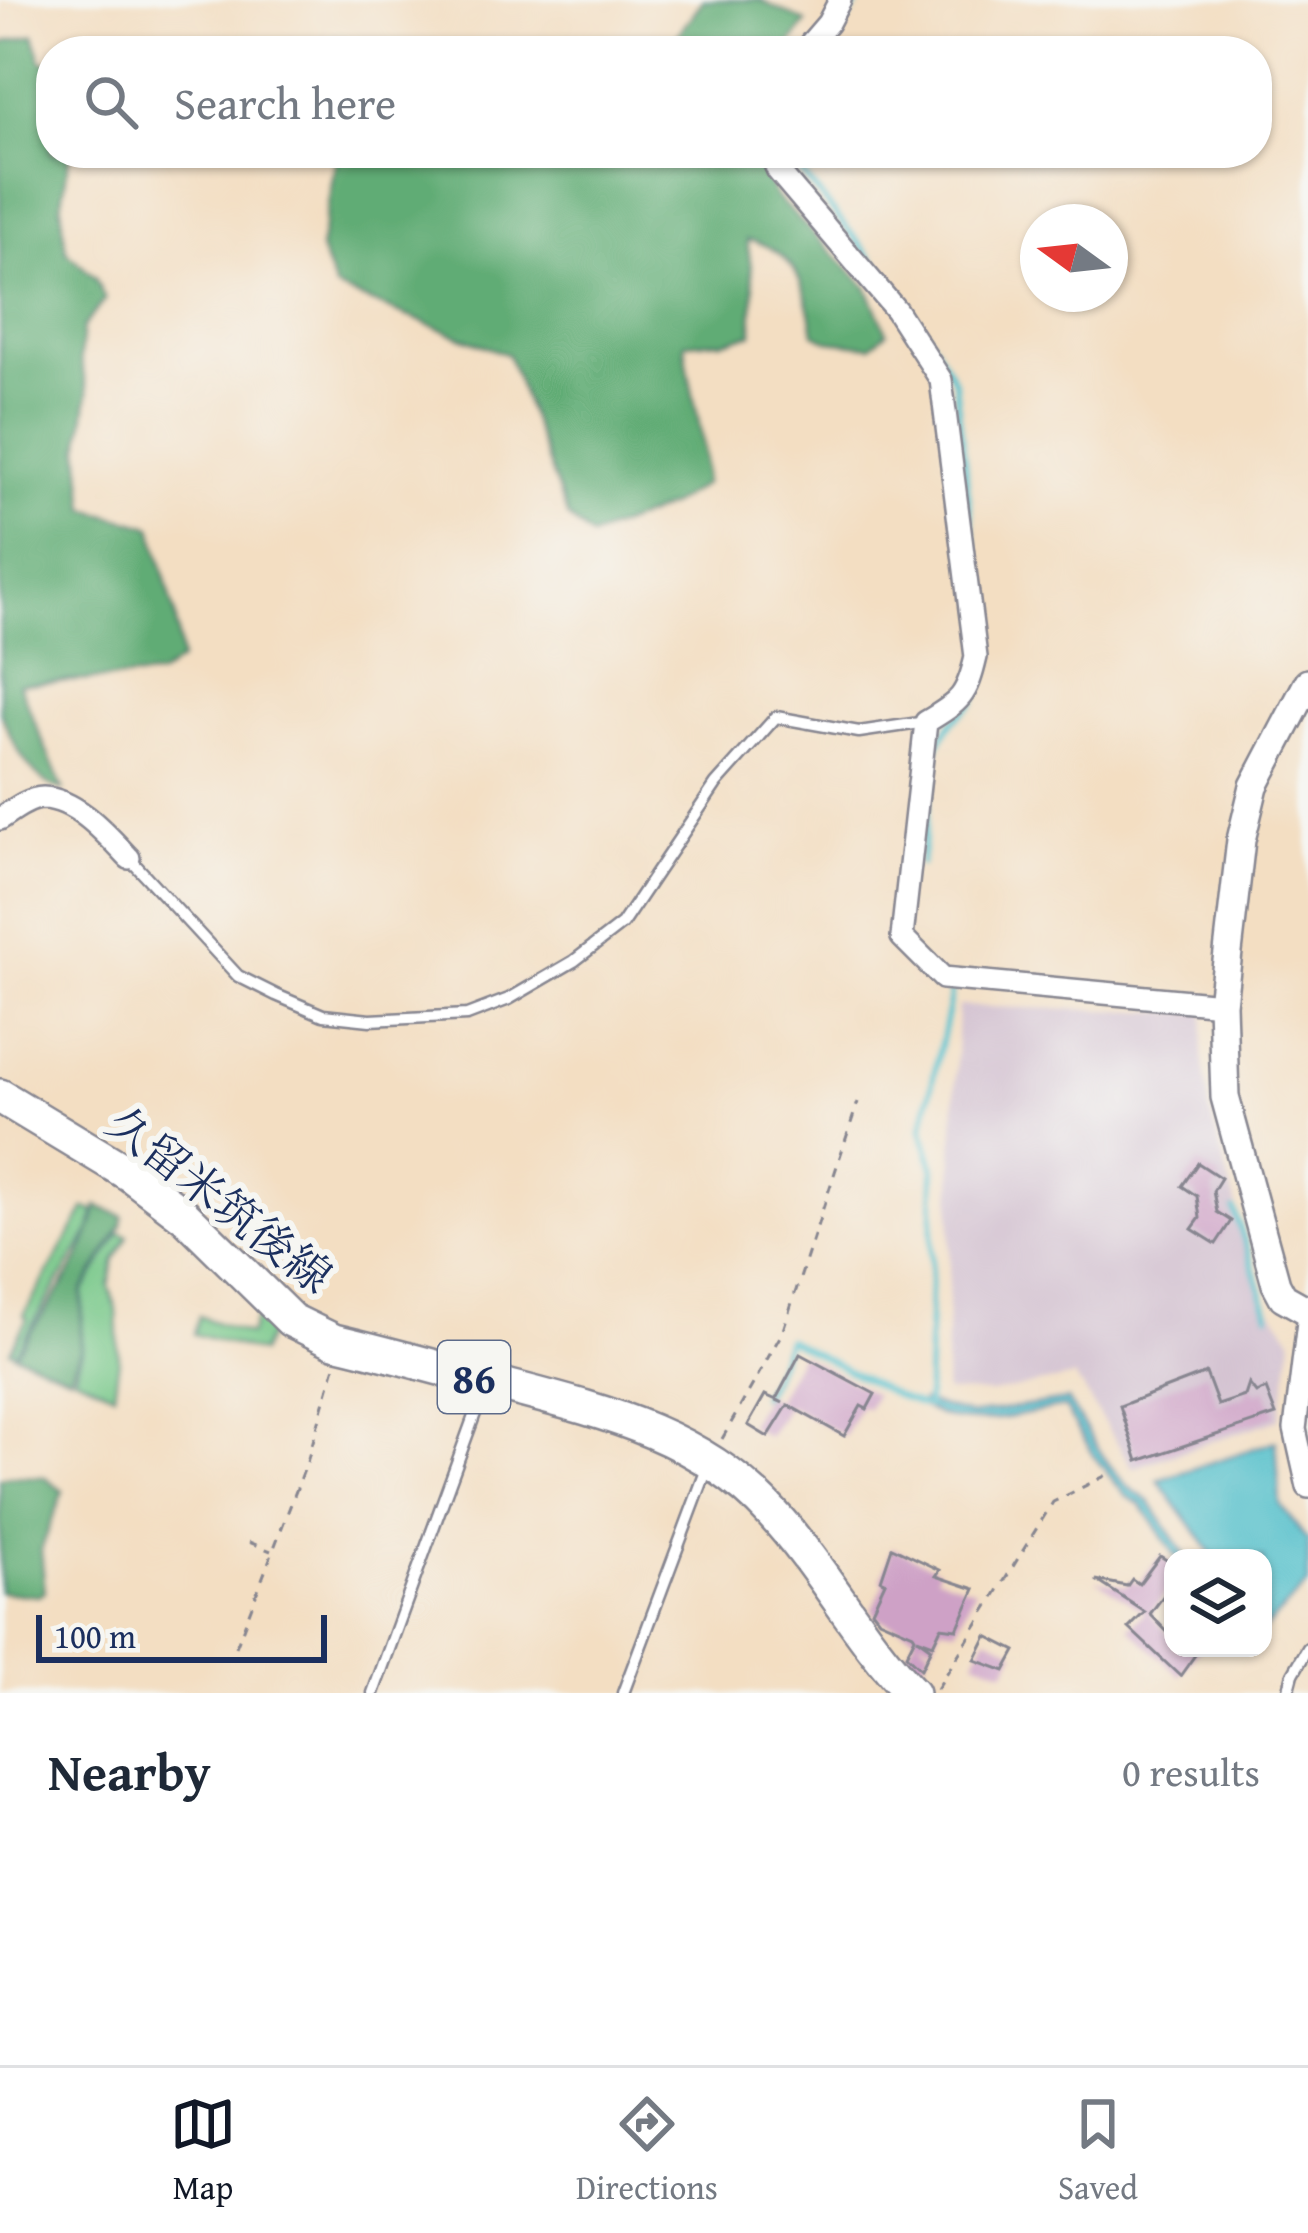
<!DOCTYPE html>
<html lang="en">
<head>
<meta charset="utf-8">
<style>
	:root { --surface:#fff; --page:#f6f6f7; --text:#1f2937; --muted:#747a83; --line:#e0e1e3; --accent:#111827 }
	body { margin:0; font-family:"Gentium Book Plus","Noto Serif JP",serif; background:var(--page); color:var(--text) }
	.controls { position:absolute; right:36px; bottom:36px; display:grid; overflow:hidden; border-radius:24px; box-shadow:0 3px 9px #0004 }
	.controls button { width:108px; height:108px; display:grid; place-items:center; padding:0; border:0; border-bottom:3px solid var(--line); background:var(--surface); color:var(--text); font:60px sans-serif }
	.compass { position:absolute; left:1020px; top:204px; width:108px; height:108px; border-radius:50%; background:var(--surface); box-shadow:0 3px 9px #0004; rotate:285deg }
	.scale { position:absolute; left:36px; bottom:30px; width:291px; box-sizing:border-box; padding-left:12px; border:6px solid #1b2f5e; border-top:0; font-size:33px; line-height:42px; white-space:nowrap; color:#1b2f5e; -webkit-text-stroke:9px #f6f6f2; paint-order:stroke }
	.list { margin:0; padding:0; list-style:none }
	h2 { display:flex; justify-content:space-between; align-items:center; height:156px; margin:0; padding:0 48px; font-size:51px }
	h2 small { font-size:39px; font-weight:400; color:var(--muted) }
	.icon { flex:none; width:66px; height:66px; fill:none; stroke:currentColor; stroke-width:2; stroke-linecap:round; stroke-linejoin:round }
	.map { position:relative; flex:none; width:1308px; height:1693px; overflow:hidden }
	.search { position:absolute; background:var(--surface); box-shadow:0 3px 9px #0004; left:36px; right:36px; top:36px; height:132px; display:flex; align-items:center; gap:30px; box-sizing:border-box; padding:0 42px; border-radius:48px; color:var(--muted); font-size:45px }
	.sheet { height:372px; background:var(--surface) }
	nav { display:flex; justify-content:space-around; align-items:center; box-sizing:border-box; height:168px; border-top:3px solid var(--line); background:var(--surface); font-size:33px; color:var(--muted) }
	nav a { display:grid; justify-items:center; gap:6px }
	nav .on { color:var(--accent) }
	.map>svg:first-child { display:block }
	.industrial { fill:#d0bdce }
	.green { fill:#77c788; stroke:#497b73; stroke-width:3 }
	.forest { fill:#61ac74; stroke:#3e6e69; stroke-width:3 }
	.water { fill:#52bfca; stroke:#367794; stroke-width:3 }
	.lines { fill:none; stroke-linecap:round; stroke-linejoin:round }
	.stream { stroke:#52bfca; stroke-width:6 }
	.building { fill:#cea1c6 }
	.service-casing { stroke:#878690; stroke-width:15 }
	.minor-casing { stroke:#878690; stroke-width:26 }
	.tertiary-casing { stroke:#878690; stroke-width:32 }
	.primary-casing { stroke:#878690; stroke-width:38 }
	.path { stroke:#878690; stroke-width:3; stroke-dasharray:9 9; stroke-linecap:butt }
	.service { stroke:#fff; stroke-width:10 }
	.minor { stroke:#fff; stroke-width:21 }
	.tertiary { stroke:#fff; stroke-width:27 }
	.primary { stroke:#fff; stroke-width:33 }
	.labels { text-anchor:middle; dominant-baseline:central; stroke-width:12; stroke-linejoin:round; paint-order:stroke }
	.shield { fill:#f6f6f2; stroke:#5d6b8a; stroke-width:3 }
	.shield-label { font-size:42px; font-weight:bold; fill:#1b2f5e }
	.street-label { font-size:45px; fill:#1b2f5e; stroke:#f6f6f2 }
</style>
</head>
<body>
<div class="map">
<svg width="1308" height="1693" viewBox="0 0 1308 1693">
	<rect width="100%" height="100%" fill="#f6f6f2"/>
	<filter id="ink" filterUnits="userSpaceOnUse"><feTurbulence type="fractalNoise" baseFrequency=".00833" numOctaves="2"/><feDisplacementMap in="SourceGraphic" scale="24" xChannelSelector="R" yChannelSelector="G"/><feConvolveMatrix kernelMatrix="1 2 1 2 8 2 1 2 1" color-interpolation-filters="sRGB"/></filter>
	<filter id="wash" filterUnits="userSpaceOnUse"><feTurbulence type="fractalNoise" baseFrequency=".004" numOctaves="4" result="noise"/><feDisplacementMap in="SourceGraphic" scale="48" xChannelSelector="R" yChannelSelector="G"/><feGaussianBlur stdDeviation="2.7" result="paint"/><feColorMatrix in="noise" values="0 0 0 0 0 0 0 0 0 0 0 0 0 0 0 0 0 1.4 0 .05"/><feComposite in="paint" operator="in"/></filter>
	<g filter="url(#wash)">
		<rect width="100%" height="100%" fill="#f3dec2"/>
		<path class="industrial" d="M 958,1006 L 1205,1013 L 1202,1055 L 1210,1114 L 1261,1294 L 1293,1339 L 1279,1419 L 1133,1468 L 1075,1377 L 992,1393 L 945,1392 Z"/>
		<g class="green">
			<path d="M 85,1208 L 94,1211 L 92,1228 L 15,1353 L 10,1351 L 27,1319 L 24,1315 Z"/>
			<path d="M 120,1232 L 128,1236 L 115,1260 L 109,1286 L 117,1310 L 119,1360 L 114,1393 L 74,1376 L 82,1352 L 83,1292 Z"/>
			<path d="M 260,1308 L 275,1322 L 260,1353 L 194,1334 L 199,1316 L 249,1335 Z"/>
		</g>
		<g class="forest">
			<path d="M 703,0 L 759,0 L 806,22 L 786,51 L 666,51 Z"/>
			<path d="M 34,35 L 41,60 L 51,65 L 51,153 L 70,153 L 61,207 L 66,251 L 95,278 L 105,300 L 83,327 L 80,358 L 88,394 L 80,449 L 86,509 L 152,527 L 175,614 L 181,660 L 158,676 L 19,684 L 63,790 C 31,783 10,739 0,710 L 0,56 L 1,43 Z"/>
			<path d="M 337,153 L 753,153 L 775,196 L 867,287 L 887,332 L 871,346 L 828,341 L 814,333 C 807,290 796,249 747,240 L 754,287 L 752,334 L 724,341 L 685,343 C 688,391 708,436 704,484 L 670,506 L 591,537 L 568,517 L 508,355 L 335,288 L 320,249 Z"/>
			<path d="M 97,1206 L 123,1216 L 122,1225 L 82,1291 L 80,1350 L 70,1376 L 15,1354 C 45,1309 88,1260 97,1206 Z"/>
			<path d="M 10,1476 L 44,1477 L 63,1491 L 41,1550 L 45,1592 L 38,1596 L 0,1592 L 0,1478 Z"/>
		</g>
		<g class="water">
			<path d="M 1067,1400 L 1107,1462 L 1128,1487 L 1149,1501 L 1187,1558 L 1177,1558 L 1141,1504 L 1126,1496 L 1097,1460 L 1064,1407 C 1017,1414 963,1435 921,1405 L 922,1401 L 971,1415 Z"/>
			<path d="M 1276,1441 L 1280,1505 L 1308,1541 L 1308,1584 L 1265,1628 L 1263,1558 L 1215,1558 L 1158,1480 Z"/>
		</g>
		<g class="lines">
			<g class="stream">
				<path d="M 826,51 L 860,0"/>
				<path d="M 785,153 L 873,260 L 935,346 L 955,382 L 988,658 L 984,679 L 973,703 L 952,722 L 936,748 L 921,864"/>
				<path d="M 1234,1210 L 1269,1314"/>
				<path d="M 761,1396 L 771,1381 L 787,1339 L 897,1396 L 921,1405"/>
				<path d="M 927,1406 L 934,1169 L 922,1130 L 950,1000 L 951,982"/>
			</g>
		</g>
		<g id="blocks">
			<g class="building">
				<path d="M 1198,1163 L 1221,1178 L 1213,1191 L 1217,1212 L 1231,1221 L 1216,1244 L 1192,1229 L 1200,1218 L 1197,1196 L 1182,1186 Z"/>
				<path d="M 800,1354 L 875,1394 L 867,1409 L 861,1406 L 844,1436 L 788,1405 L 768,1437 L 748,1425 L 765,1395 L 783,1403 L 776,1399 Z"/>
				<path d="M 1206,1373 L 1218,1405 L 1245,1396 L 1249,1384 L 1256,1393 L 1266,1389 L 1276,1415 L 1138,1461 L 1120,1406 Z"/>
				<path d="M 892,1547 L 940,1570 L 936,1576 L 975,1589 L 957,1629 L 941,1627 L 933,1644 L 917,1638 L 931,1648 L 921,1669 L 906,1655 L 915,1637 L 913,1634 L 879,1619 L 872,1610 L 885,1582 L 881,1580 Z"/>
				<path d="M 1160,1556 L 1173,1564 L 1173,1583 L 1150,1614 L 1173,1638 L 1173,1648 L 1200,1648 L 1180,1676 L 1129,1628 L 1145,1612 L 1096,1580 L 1127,1586 L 1132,1579 L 1139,1584 Z"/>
				<path d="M 987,1636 L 1016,1651 L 1005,1671 L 975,1660 Z"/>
			</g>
		</g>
	</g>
	<g filter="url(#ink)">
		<use href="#blocks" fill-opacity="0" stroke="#878690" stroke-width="3"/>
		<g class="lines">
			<g class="service-casing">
				<g id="service">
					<path d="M 129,858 L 238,976 L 276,995 L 323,1015 L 370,1020 L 467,1015 L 509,999 L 574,961 L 622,924 L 716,784 L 776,717 L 859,732 L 926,722"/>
					<path d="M 373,1693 L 485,1386"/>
					<path d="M 623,1693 L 708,1466"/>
					<path d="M 1288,1693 L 1293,1674 L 1308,1648"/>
				</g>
			</g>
			<g class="minor-casing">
				<g id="minor">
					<path d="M 804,51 L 828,23 L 840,0"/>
					<path d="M 770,153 L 778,171 L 896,310 L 941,380 L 976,657 C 967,696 961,701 926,722 L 902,937 L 943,978 L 1222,1004"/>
					<path d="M 0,819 C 12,811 28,798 43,798 C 77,799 108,836 129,858"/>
					<path d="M 1308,1322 L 1295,1429 L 1308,1487"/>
				</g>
			</g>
			<g class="tertiary-casing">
				<path id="tertiary" d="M 1308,683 L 1254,786 L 1241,840 L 1222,1004 L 1225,1097 L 1276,1284 L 1283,1297 L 1308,1311"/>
			</g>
			<g class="primary-casing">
				<path id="primary" d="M 0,1096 L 131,1175 L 185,1216 L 291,1320 L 334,1341 C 390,1354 446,1370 502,1385 C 601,1411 699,1434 771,1512 C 823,1568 859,1638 912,1693"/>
			</g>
			<g class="path">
				<path d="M 722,1439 L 782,1333 L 858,1102"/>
				<path d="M 249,1542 L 271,1551"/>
				<path d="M 236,1647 L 307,1462 L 335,1366"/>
				<path d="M 937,1689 L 1053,1502 L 1107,1475"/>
			</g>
			<use href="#service" class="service"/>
			<use href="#minor" class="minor"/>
			<use href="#tertiary" class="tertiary"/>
			<use href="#primary" class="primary"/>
		</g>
	</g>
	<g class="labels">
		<rect class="shield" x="438" y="1341" width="72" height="72" rx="9"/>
		<g class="shield-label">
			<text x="474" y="1377">86</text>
		</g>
		<g class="street-label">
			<text transform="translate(220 1199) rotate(38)">久留米筑後線</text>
		</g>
	</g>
</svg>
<div class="controls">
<button><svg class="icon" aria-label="layers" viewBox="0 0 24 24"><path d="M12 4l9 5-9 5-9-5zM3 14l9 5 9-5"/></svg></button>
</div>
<svg class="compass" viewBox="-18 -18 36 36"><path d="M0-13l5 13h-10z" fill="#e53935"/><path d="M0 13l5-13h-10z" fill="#747a83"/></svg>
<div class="scale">100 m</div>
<div class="search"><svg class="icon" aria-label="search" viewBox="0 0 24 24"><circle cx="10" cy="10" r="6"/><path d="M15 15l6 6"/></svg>Search here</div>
</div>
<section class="sheet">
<h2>Nearby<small>0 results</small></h2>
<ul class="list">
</ul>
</section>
<nav>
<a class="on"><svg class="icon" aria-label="map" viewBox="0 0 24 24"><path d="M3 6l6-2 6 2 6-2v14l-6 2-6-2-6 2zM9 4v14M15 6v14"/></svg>Map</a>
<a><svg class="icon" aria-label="directions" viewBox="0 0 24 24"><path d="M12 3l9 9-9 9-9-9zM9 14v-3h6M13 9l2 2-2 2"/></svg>Directions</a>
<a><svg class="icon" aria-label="saved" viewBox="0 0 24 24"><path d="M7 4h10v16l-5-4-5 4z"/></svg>Saved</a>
</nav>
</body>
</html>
